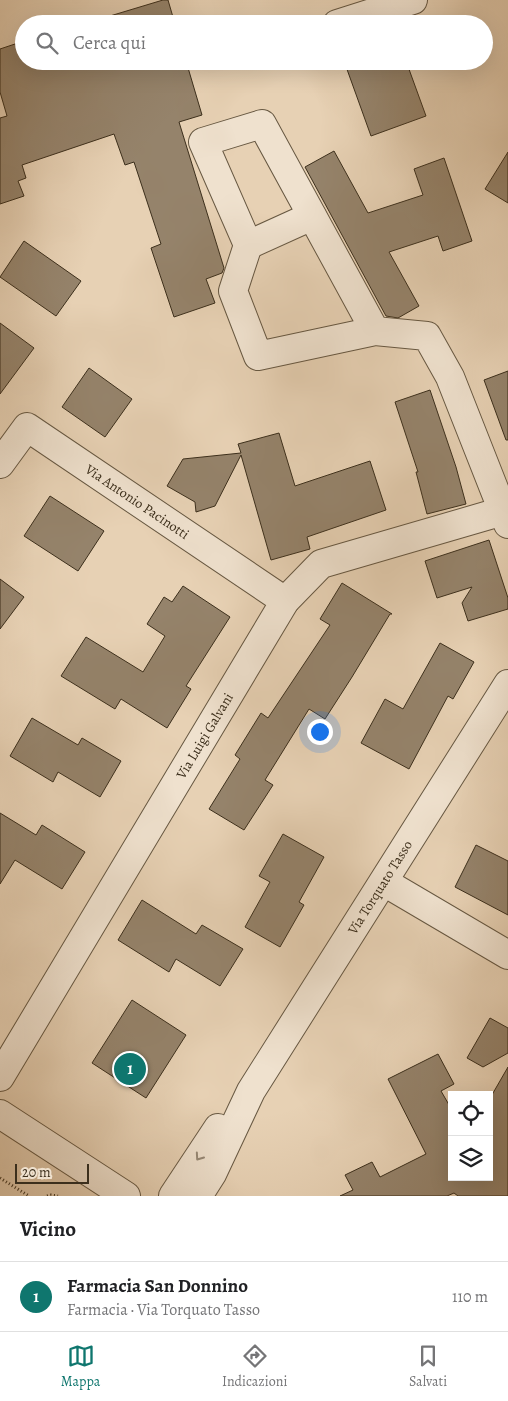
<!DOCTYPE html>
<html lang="it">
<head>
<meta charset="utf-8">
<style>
	:root { --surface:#fff; --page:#f6f6f6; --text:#202124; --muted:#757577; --line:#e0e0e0; --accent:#0f766e }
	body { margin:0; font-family:Alegreya,serif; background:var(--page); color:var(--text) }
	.controls { position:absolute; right:15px; bottom:15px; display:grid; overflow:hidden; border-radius:0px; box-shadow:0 5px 20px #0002 }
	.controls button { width:45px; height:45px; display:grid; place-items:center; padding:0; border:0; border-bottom:1px solid var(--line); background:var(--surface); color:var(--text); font:25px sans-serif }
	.scale { position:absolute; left:15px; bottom:12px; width:74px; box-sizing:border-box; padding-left:5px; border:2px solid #3c2f1c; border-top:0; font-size:14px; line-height:18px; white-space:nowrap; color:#3c2f1c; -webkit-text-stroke:4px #efe1ce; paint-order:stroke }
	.you { position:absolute; left:319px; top:731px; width:18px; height:18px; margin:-12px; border:4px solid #fff; border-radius:50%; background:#1a73e8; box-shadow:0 0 0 8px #1a73e833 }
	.badge { display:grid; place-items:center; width:32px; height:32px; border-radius:50%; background:var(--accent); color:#fff; font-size:16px; font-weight:700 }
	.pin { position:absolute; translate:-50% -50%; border:2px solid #fff; box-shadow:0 1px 5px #0006 }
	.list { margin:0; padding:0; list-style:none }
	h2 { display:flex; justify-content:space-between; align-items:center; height:65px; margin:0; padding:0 20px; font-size:21px }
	h2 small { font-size:16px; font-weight:400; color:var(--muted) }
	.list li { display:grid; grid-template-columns:32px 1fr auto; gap:15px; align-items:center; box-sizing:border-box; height:70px; padding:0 20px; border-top:1px solid var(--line) }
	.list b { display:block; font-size:19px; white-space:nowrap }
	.list p { margin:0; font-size:16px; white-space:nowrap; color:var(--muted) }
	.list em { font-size:16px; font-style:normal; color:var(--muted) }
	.icon { flex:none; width:28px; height:28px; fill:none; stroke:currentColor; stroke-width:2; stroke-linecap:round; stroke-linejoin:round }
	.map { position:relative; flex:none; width:508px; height:1196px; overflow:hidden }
	.search { position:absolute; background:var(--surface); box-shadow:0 5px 20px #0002; left:15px; right:15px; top:15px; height:55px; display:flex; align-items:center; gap:12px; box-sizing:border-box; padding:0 18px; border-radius:28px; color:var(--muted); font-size:19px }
	.sheet { height:135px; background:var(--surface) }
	nav { display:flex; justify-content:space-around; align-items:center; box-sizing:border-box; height:70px; border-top:1px solid var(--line); background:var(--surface); font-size:14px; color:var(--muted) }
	nav a { display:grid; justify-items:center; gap:2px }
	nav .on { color:var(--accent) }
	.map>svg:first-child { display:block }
	.building { fill:#95836b; stroke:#3c2f1c }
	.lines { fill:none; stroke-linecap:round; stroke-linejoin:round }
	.minor-casing { stroke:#675842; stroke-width:30 }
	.path { stroke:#3c2f1c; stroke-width:3; stroke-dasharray:1 2.5; stroke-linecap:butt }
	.minor { stroke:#efe1ce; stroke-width:28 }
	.oneway { stroke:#968875 }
	.labels { text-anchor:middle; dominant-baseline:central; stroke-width:4; stroke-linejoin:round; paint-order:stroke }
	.street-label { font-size:14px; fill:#3c2f1c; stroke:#efe1ce }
</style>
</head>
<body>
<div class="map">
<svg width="508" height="1196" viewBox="0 0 508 1196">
	<rect width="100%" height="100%" fill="#e7d1b4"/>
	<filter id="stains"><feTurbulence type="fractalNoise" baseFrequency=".004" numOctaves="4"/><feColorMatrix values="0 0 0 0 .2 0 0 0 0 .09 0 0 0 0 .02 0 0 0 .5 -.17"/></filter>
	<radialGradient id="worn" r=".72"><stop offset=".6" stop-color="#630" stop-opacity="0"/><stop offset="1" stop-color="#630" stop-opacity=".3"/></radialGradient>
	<g class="building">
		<path d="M 163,0 L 168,0 L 175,24 L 101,24 L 100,19 Z"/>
		<path d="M 24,41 L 24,61 L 186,61 L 202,115 L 179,122 L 224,268 L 222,273 L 206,279 L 215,303 L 174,317 L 151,248 L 161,244 L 134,162 L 125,165 L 114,134 L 22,165 L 26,178 L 18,181 L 24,196 L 0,204 L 0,118 L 7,116 L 0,92 L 0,49 Z"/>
		<path d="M 344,61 L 406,61 L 426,116 L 371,136 Z"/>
		<path d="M 334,151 L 368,213 L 423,195 L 414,169 L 444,158 L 472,241 L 443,251 L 438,236 L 389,252 L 419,306 L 398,318 L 386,316 L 305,167 Z"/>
		<path d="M 508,152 L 508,203 L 485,189 Z"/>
		<path d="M 24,241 L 81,281 L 56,316 L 0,277 Z"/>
		<path d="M 0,323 L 34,348 L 0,394 Z"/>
		<path d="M 89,368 L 132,399 L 105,437 L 62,407 Z"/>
		<path d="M 508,371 L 508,440 L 506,440 L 484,380 Z"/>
		<path d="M 430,390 L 456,467 L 466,504 L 427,514 L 416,472 L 418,472 L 395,402 Z"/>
		<path d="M 279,433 L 295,486 L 370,461 L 386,510 L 307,537 L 310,549 L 271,560 L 241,455 L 215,506 L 196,512 L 195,502 L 167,486 L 183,459 L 241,453 L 238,444 Z"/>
		<path d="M 50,496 L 104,531 L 78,571 L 24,536 Z"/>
		<path d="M 489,540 L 508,598 L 508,609 L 468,621 L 462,603 L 472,587 L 437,598 L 425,561 Z"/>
		<path d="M 0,579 L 24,597 L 0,629 Z"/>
		<path d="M 342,583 L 392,614 L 390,614 L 352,677 L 325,719 L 309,709 L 265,780 L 273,785 L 244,830 L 209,809 L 240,759 L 235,755 L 261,713 L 268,718 L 330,625 L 320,619 Z"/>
		<path d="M 183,586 L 230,617 L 186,686 L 191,689 L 167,728 L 121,699 L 115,709 L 61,676 L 86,637 L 143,672 L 165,636 L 147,624 L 164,597 L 172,602 Z"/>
		<path d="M 440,643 L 474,662 L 453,699 L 448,696 L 409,769 L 361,743 L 385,699 L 403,709 Z"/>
		<path d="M 32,718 L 78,745 L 82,738 L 121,761 L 100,797 L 58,772 L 53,782 L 10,756 Z"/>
		<path d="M 0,813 L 36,835 L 42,825 L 85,852 L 62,889 L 15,860 L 0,884 Z"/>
		<path d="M 283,834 L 324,857 L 299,902 L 304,905 L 280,947 L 245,927 L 270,882 L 259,876 Z"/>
		<path d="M 476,845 L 508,861 L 508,915 L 455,887 Z"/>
		<path d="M 142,900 L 196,934 L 202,925 L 243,949 L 220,986 L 176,959 L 169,972 L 118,940 Z"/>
		<path d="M 132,1000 L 186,1035 L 146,1098 L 92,1063 Z"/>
		<path d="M 490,1018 L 508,1028 L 508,1053 L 483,1067 L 467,1058 Z"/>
		<path d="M 438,1054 L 454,1084 L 441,1091 L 452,1110 L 452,1177 L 489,1177 L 489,1100 L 508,1067 L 508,1196 L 458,1196 L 454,1193 L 447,1196 L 340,1196 L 353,1190 L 345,1175 L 372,1162 L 380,1177 L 426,1154 L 388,1079 Z"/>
	</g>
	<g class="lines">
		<g class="minor-casing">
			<g id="minor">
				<path d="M 337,24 L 413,0"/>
				<path d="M 248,245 L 312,216"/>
				<path d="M 375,331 L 258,356 L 233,291 L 248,245 L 203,142 L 262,124 L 375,331 L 427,336 L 450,377 L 508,524"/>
				<path id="s1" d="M 0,464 L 27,427 L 285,601"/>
				<path d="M 384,882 L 508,955"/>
				<path id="s2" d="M 0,1077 L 285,601 L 321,564 L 503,511"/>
				<path d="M 0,1114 L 126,1196"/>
				<path d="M 173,1196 L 218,1128"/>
				<path id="s3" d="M 198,1196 L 212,1174 L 251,1091 L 508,684"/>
			</g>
		</g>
		<g class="path">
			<path d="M 0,1178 L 29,1196"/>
			<path d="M 47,1196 L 51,1195 L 58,1196"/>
		</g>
		<use href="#minor" class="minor"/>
	</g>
	<defs><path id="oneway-chevron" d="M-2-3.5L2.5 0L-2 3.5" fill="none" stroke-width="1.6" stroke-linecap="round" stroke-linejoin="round" transform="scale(1.25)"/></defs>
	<use class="oneway" href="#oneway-chevron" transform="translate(199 1157) rotate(125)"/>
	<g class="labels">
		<g class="street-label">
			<text stroke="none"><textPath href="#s1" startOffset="179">Via Antonio Pacinotti</textPath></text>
			<text stroke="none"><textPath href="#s2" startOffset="398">Via Luigi Galvani</textPath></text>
			<text stroke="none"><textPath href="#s3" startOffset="359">Via Torquato Tasso</textPath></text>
		</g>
	</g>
	<rect width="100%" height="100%" filter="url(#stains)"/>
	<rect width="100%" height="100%" fill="url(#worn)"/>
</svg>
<div class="controls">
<button><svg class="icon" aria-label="locate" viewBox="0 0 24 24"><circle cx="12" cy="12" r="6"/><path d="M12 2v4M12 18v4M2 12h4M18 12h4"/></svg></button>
<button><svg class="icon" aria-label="layers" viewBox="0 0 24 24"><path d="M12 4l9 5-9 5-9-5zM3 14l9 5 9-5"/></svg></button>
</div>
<div class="scale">20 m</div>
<div class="you"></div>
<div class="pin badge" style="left:130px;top:1069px">1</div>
<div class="search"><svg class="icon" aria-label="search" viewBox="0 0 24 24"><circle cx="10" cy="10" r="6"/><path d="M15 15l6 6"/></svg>Cerca qui</div>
</div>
<section class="sheet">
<h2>Vicino<small></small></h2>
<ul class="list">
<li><span class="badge">1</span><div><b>Farmacia San Donnino</b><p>Farmacia · Via Torquato Tasso</p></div><em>110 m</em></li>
</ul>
</section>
<nav>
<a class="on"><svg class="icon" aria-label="map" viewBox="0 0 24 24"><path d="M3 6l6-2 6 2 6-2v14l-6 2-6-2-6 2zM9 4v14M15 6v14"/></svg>Mappa</a>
<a><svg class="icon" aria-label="directions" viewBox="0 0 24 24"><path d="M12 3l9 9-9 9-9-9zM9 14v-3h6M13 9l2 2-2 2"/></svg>Indicazioni</a>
<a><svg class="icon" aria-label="saved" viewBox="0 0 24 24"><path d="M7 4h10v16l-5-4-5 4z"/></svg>Salvati</a>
</nav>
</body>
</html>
